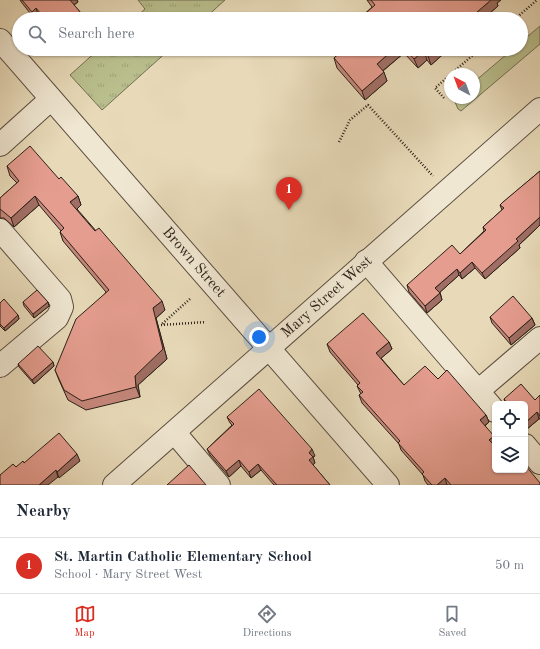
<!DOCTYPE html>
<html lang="en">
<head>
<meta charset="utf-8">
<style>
	:root { --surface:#fff; --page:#f2f2f3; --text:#1f2937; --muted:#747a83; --line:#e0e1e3; --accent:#d93025 }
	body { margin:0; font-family:"Old Standard TT",serif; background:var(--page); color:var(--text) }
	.controls { position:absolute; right:12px; bottom:12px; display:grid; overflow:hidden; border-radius:6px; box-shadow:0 1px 3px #0004 }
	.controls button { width:36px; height:36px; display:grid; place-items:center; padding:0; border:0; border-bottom:1px solid var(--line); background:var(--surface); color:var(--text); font:20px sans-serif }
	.compass { position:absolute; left:444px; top:68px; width:36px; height:36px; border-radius:50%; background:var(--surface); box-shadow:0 1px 3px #0004; rotate:319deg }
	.you { position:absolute; left:259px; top:337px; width:14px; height:14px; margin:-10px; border:3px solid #fff; border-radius:50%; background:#1a73e8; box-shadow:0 0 0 6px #1a73e833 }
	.badge { display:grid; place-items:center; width:26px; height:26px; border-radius:50%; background:var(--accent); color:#fff; font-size:13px; font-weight:700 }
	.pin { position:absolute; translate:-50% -33px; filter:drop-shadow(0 1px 2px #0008) }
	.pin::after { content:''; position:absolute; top:21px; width:14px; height:12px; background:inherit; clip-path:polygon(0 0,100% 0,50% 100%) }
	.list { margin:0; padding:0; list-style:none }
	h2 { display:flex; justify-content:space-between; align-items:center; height:52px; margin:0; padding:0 16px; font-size:17px }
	h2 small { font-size:13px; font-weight:400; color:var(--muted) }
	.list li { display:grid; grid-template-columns:26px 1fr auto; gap:12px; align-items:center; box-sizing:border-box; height:56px; padding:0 16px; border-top:1px solid var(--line) }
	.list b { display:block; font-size:15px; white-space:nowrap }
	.list p { margin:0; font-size:13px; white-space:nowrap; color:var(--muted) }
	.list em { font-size:13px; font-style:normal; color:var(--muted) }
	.icon { flex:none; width:22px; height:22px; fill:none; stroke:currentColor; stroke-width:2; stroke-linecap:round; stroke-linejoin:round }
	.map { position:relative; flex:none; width:540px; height:485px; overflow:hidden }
	.search { position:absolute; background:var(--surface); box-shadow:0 1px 3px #0004; left:12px; right:12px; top:12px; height:44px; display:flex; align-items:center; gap:10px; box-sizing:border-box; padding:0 14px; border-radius:22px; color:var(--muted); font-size:15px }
	.sheet { height:108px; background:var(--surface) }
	nav { display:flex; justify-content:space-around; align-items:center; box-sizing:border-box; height:56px; border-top:1px solid var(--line); background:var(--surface); font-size:11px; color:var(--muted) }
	nav a { display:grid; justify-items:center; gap:2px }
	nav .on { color:var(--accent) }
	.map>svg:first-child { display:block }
	.grass { fill:#b9be8d; stroke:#726f52 }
	.park { fill:url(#park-tufts); stroke:#726f52 }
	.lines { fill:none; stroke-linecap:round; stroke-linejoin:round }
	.minor-casing { stroke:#5a4e40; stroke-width:24 }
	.path { stroke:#2b2018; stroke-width:2.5; stroke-dasharray:1 2; stroke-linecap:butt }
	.minor { stroke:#f0e7d2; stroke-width:22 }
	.wall { fill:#c5877b; stroke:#2b2018 }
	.shaded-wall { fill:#a06e64; stroke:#2b2018 }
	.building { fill:#e59d8f; stroke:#2b2018 }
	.labels { text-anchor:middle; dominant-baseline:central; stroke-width:3; stroke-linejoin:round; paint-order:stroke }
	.street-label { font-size:15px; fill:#2b2018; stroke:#f0e7d2 }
</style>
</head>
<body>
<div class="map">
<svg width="540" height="485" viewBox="0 0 540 485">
	<defs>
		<pattern id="park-tufts" width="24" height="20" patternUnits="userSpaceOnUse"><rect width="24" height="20" fill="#b9be8d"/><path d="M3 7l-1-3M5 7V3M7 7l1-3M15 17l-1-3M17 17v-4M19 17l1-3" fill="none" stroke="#9fa379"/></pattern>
	</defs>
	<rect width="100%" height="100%" fill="#e8dab9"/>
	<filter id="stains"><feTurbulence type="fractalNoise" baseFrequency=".005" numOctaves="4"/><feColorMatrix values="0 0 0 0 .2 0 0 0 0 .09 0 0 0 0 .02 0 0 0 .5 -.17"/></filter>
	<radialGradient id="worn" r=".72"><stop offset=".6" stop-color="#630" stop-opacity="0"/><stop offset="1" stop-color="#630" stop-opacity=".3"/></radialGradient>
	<path class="grass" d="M 540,26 L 540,44 L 461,111 L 458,109 L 455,102 L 457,98 L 474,98 L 474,82 L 513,49 L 521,49 L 521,42 Z"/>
	<g class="park">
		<path d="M 138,0 L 225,0 L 204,19 L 134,19 L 145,9 Z"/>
		<path d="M 99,49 L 170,49 L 102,110 L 70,75 Z"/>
	</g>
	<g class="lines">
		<g class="minor-casing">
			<g id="minor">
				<path id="s1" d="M 0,40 L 388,485"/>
				<path d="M 0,145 L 51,99"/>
				<path d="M 0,230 L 60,299 L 62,307 L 57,318 L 0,366"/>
				<path d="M 366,261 L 478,391 L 540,338"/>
				<path d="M 478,391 L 495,411"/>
				<path d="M 175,433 L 219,485"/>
				<path d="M 525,445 L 540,463"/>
				<path id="s2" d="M 114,485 L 540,109"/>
			</g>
		</g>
		<g class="path">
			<path d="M 515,19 L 537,0"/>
			<path d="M 451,74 L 480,49"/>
			<path d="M 444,98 L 435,88 L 450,75"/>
			<path d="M 339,142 L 350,120 L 368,105 L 433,176"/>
			<path d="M 190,299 L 161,325 L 206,322"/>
		</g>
		<use href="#minor" class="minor"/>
	</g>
	<g class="wall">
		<path d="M 20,0 L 77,0 L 78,2 L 74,5 L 86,19 L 42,19 L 38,14 L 34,18 L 22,3 Z"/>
		<path d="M 367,0 L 501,0 L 497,3 L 498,6 L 483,19 L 359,19 L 372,7 Z"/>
		<path d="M 339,49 L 449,49 L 431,65 L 427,60 L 418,68 L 404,53 L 383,71 L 387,81 L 365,100 L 337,68 L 334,58 L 341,52 Z"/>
		<path d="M 7,166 L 59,179 L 78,196 L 81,205 L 77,209 L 165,310 L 156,318 L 167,359 L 138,385 L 140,397 L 86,410 L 68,400 L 59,380 L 55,370 L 106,292 L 63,241 L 60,232 L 61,231 L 39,205 L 14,227 L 4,218 L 0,218 L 0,198 L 17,183 L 10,176 Z"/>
		<path d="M 540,171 L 540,225 L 519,245 L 520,248 L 485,279 L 475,268 L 462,279 L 459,275 L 440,292 L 442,300 L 427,313 L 409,292 L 407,285 L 460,254 L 484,231 L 483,227 L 502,210 L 500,205 Z"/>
		<path d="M 23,302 L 48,302 L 49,306 L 34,318 L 24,306 Z"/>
		<path d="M 0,303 L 18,315 L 19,319 L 5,331 L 0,326 Z"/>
		<path d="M 490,317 L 532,318 L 535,325 L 511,345 L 492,323 Z"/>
		<path d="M 389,342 L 392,349 L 381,358 L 404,385 L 438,379 L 486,415 L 489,422 L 485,426 L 494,445 L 495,470 L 540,485 L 428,485 L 425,481 L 423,475 L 401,450 L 399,444 L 362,403 L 359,395 L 361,394 L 357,386 L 358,385 L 330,352 L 327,344 Z"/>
		<path d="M 53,362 L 54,366 L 34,384 L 19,367 L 18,364 Z"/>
		<path d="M 540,395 L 540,419 L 539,419 L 527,429 L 525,426 L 525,404 L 506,404 L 504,399 L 535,400 Z"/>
		<path d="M 227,417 L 315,456 L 313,457 L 315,463 L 313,465 L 330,485 L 274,485 L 261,470 L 251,478 L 241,466 L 229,477 L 210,455 L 207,449 L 232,425 L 230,423 Z"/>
	</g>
	<g class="shaded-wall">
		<path d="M 70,0 L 77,0 L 78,2 L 72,6 Z"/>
		<path d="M 491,0 L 501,0 L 497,3 L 498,6 L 483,19 L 469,19 Z"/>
		<path d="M 36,8 L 38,14 L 34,18 L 32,12 Z"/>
		<path d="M 394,49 L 403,49 L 404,53 L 380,73 L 377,64 Z"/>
		<path d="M 435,49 L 449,49 L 431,65 L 428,56 Z"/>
		<path d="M 424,51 L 427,60 L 418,68 L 414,59 Z"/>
		<path d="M 384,72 L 387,81 L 365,100 L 362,91 Z"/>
		<path d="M 35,196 L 39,205 L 14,227 L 11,218 Z"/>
		<path d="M 78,196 L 81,205 L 74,212 L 70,202 Z"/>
		<path d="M 540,217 L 540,225 L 519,245 L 520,248 L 485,279 L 482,273 L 516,239 Z"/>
		<path d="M 472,262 L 475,268 L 462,279 L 460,273 Z"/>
		<path d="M 457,269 L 459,275 L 438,294 L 435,288 Z"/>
		<path d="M 440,293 L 442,300 L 427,313 L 425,306 Z"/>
		<path d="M 162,301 L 165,310 L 156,318 L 167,359 L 138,385 L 140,397 L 136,387 L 135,376 L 153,308 Z"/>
		<path d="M 48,302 L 49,306 L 34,318 L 33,314 Z"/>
		<path d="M 18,315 L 19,319 L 5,331 L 4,328 Z"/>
		<path d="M 532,318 L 535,325 L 511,345 L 509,338 Z"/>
		<path d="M 389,342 L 392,349 L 379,360 L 376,353 Z"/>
		<path d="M 53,362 L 54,366 L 34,384 L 32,380 Z"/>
		<path d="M 537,412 L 539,419 L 527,429 L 525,423 Z"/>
		<path d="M 486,415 L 489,422 L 483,427 L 480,420 Z"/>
		<path d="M 494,436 L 495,438 L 495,444 L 492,447 L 489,440 Z"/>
		<path d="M 312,449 L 315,456 L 313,457 L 315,463 L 311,466 L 309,460 L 309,453 Z"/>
		<path d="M 77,454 L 80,461 L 59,478 L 57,472 Z"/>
		<path d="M 239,460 L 241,466 L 229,477 L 226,471 Z"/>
		<path d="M 258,464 L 261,470 L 251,478 L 249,472 Z"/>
		<path d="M 56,470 L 58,477 L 48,485 L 39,485 Z"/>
		<path d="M 445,478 L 447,485 L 437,485 Z"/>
	</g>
	<g class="building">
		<path d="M 22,0 L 71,0 L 70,0 L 86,19 L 45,19 L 36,8 L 32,12 Z"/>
		<path d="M 371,0 L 491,0 L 469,19 L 359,19 L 375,5 Z"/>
		<path d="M 343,49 L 394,49 L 377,64 L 384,72 L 362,91 L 334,58 L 343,50 Z"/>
		<path d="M 405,49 L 435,49 L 428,56 L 424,51 L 414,59 Z"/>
		<path d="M 30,146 L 59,179 L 61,177 L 78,196 L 70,202 L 95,231 L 99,228 L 162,301 L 153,308 L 163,349 L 135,376 L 136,387 L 82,401 L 64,390 L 55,370 L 76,319 L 109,290 L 60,232 L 64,228 L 35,196 L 11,218 L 0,209 L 0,198 L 19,181 L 7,166 Z"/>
		<path d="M 540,171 L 540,217 L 516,239 L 518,241 L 482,273 L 472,262 L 460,273 L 457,269 L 435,288 L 440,293 L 425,306 L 407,285 L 452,245 L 460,254 L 486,230 L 483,227 L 504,208 L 500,205 L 503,202 Z"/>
		<path d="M 37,290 L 48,302 L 33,314 L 23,302 Z"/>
		<path d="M 513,296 L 532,318 L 509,338 L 490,317 Z"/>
		<path d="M 4,299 L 18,315 L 4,328 L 0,324 L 0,303 Z"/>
		<path d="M 363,313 L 389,342 L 376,353 L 404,385 L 425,366 L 438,379 L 447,370 L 486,415 L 480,420 L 494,436 L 489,440 L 495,446 L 495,470 L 525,470 L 525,465 L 540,483 L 540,485 L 451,485 L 445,478 L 437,485 L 432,485 L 422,474 L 424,472 L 398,443 L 400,441 L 359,395 L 363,392 L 357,386 L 360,383 L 327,344 Z"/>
		<path d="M 38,346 L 53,362 L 32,380 L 18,364 Z"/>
		<path d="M 521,384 L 535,400 L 540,395 L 540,416 L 537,412 L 525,423 L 525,404 L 508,404 L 504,399 Z"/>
		<path d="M 259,389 L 312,449 L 309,453 L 313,457 L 309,460 L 330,485 L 277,485 L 258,464 L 249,472 L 239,460 L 226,471 L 207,449 L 234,424 L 227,417 Z"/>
		<path d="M 59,433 L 77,454 L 57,472 L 56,470 L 39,485 L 0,485 L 0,475 L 13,464 L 16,467 L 23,461 L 24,463 Z"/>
		<path d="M 189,465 L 206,485 L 167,485 Z"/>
	</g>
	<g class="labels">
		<g class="street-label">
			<text stroke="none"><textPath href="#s1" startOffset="295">Brown Street</textPath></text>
			<text stroke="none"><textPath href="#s2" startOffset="284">Mary Street West</textPath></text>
		</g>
	</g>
	<rect width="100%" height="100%" filter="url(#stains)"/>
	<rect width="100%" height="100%" fill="url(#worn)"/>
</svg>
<div class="controls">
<button><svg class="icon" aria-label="locate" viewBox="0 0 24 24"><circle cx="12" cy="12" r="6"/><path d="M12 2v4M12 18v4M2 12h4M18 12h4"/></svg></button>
<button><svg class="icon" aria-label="layers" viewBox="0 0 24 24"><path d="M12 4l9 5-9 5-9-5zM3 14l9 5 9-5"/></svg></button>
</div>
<svg class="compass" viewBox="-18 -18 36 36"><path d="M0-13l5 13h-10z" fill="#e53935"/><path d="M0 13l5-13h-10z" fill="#747a83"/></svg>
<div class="you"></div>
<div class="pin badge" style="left:289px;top:210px">1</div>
<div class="search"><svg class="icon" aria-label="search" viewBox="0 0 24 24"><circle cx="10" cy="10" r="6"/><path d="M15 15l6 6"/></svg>Search here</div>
</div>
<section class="sheet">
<h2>Nearby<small></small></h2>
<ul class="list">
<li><span class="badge">1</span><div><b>St. Martin Catholic Elementary School</b><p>School · Mary Street West</p></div><em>50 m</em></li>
</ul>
</section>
<nav>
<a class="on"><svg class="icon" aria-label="map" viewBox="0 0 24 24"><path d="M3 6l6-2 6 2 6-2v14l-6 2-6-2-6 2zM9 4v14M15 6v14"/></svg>Map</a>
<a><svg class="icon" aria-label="directions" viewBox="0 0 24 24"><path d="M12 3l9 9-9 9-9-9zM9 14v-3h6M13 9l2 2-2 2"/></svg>Directions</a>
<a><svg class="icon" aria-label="saved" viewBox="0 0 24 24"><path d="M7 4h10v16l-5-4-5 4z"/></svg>Saved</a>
</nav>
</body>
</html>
